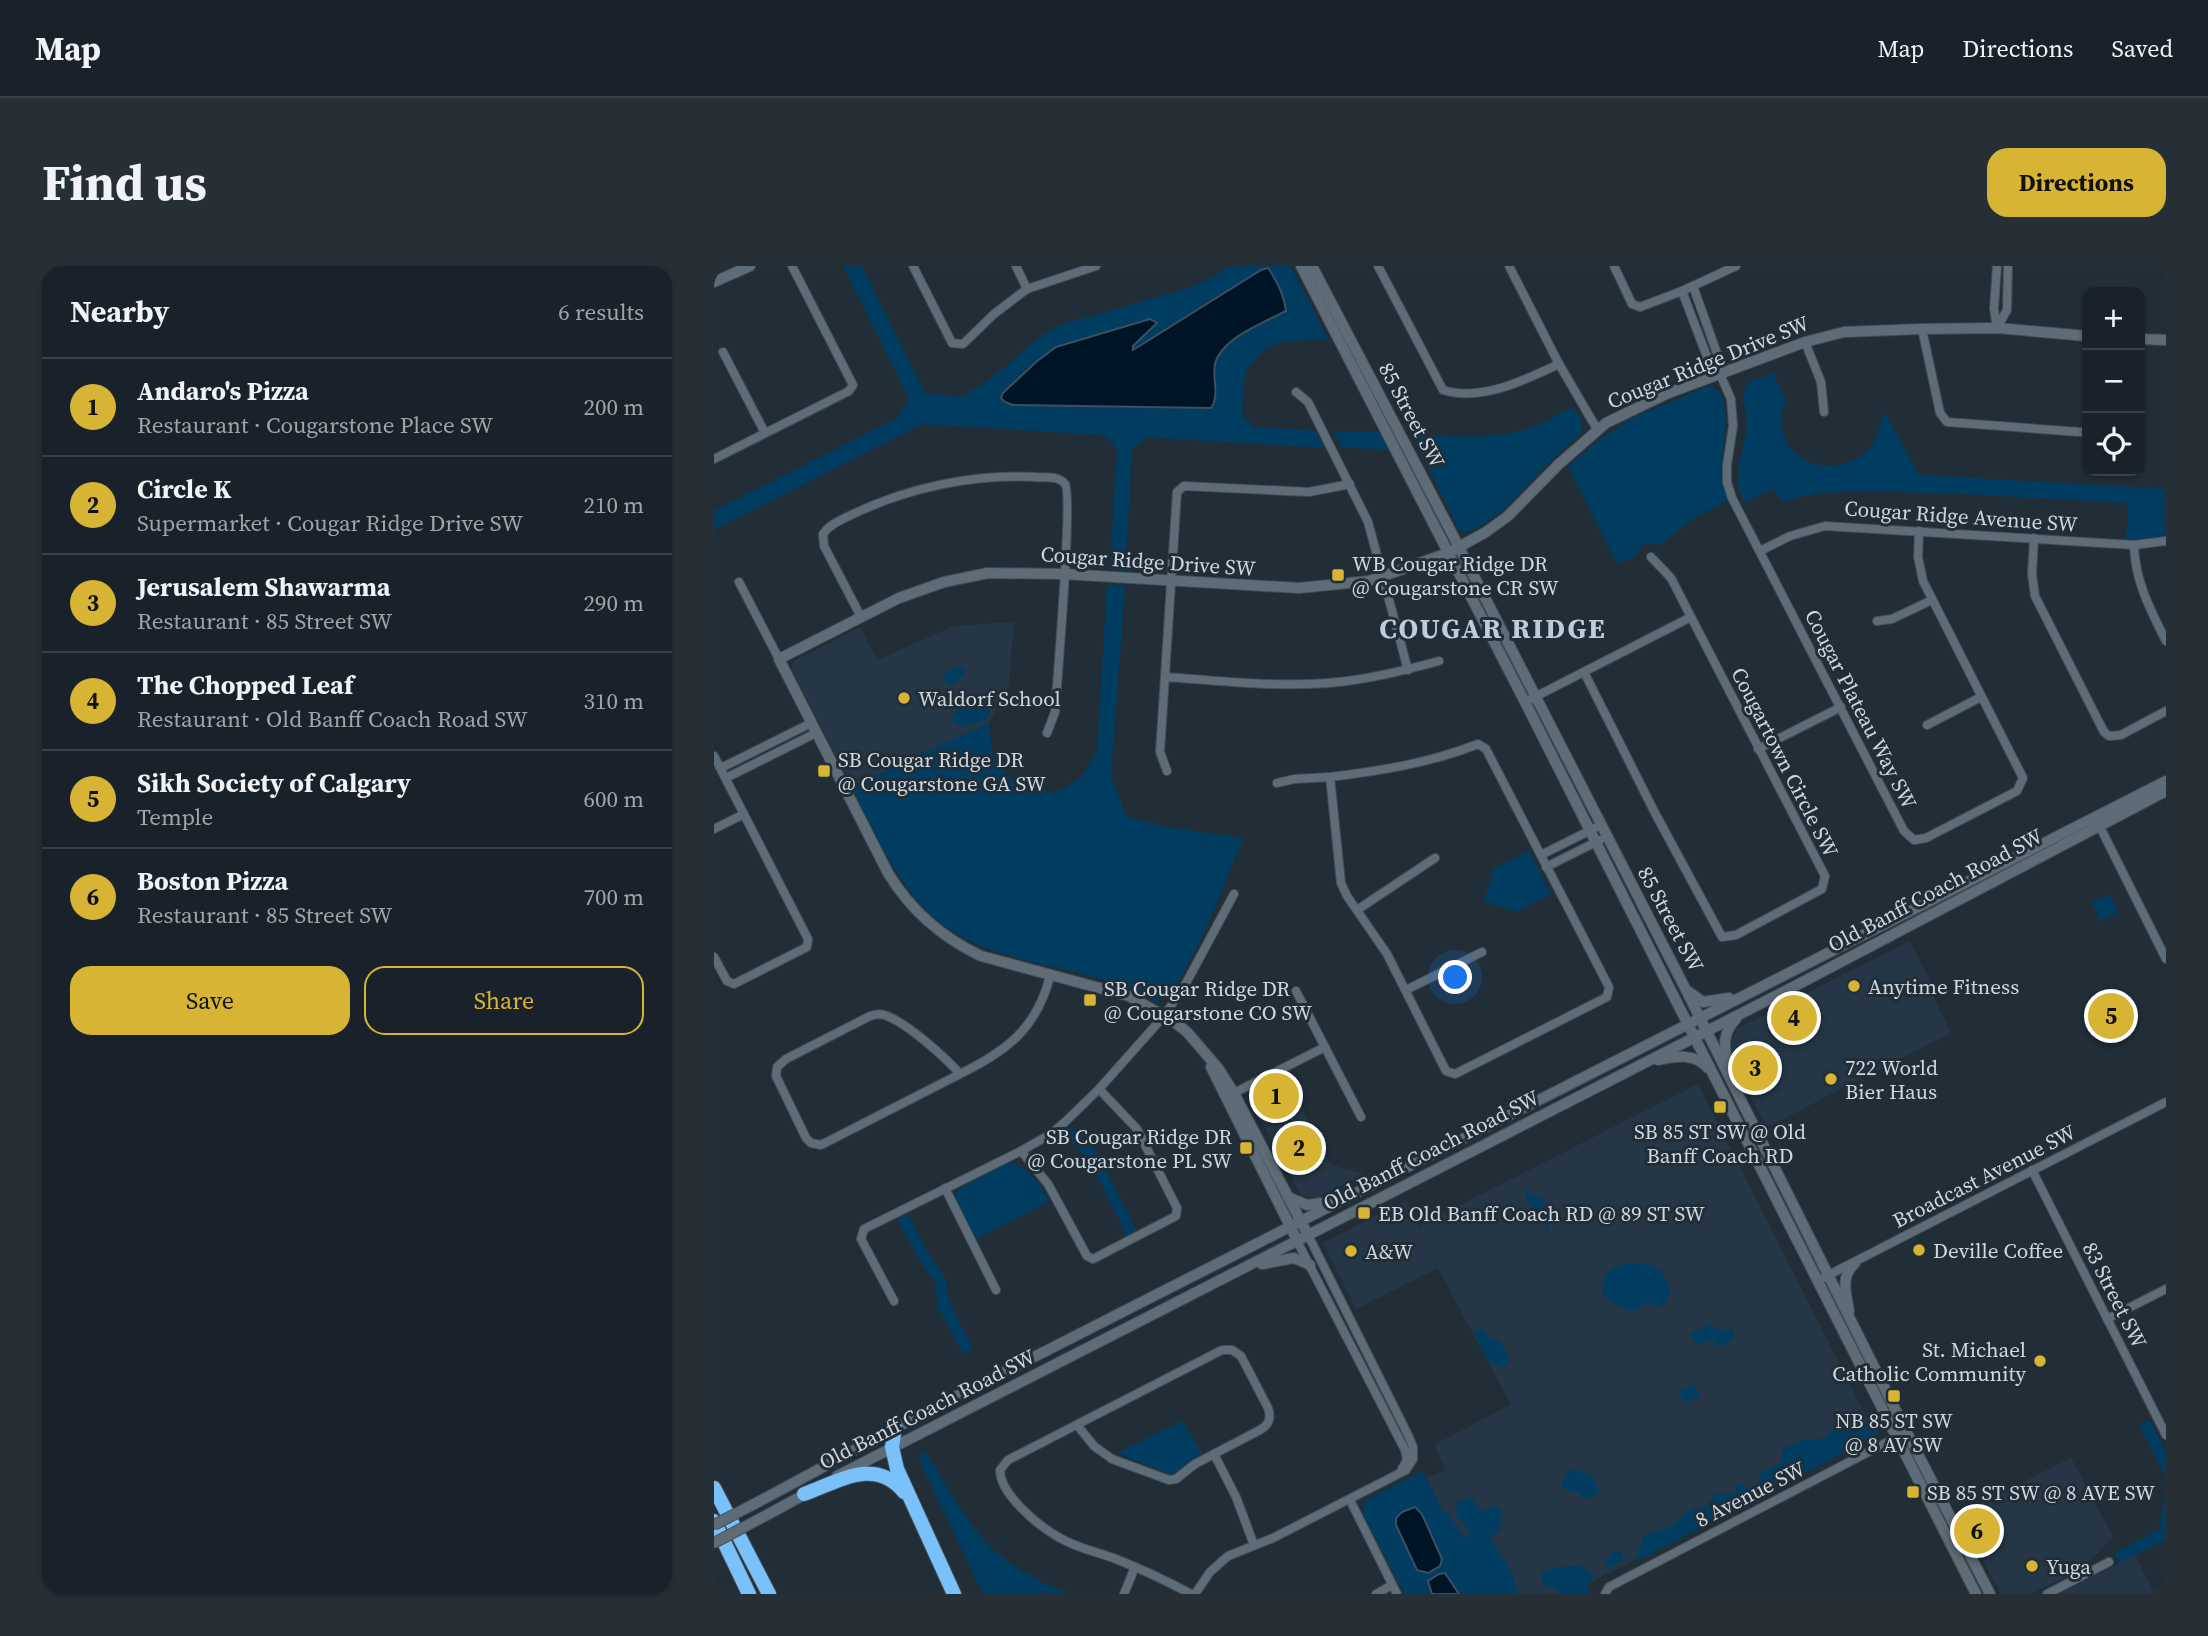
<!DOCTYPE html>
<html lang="en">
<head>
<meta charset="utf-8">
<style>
	:root { --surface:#19222a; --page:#262f36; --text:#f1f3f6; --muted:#9fa4a8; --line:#373f47; --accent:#d7b434 }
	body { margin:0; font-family:"Source Serif 4",serif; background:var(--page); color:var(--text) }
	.controls { position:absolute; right:21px; top:21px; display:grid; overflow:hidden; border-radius:14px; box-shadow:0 2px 5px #0004 }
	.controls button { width:63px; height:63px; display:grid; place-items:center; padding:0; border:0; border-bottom:2px solid var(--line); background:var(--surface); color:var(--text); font:35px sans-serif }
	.you { position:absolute; left:742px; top:712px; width:24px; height:24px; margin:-18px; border:5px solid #fff; border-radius:50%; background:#1a73e8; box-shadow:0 0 0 10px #1a73e833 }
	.badge { display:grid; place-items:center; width:46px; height:46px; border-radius:50%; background:var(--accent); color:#111; font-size:23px; font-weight:700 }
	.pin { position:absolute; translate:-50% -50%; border:4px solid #fff; box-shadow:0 2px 7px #0006 }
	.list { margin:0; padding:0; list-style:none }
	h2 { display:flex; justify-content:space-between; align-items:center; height:91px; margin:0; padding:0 28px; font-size:30px }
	h2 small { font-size:23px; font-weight:400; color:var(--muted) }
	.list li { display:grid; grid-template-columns:46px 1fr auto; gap:21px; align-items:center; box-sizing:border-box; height:98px; padding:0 28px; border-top:2px solid var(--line) }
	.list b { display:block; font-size:26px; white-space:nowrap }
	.list p { margin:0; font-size:23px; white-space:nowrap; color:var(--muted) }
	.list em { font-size:23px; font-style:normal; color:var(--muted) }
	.actions { display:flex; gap:14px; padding:21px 28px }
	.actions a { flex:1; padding:16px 0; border:2px solid var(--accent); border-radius:21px; text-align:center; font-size:24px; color:var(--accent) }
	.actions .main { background:var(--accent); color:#111 }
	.icon { flex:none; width:38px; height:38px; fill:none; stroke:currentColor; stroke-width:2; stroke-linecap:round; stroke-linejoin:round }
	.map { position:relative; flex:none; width:1452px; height:1328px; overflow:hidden; border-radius:21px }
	header { display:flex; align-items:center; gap:42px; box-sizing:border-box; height:98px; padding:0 35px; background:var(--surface); border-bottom:2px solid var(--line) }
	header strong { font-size:33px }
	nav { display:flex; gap:38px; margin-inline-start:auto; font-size:24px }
	.intro { display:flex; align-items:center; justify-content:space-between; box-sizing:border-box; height:168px; padding:0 42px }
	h1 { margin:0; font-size:49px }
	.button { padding:18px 32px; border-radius:21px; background:var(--accent); color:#111; font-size:24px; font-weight:700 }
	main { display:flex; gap:42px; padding:0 42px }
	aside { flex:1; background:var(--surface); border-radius:21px; box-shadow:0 2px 5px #0004 }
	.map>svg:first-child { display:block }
	.built { fill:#253746 }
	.green { fill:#003d61 }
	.water { fill:#001427; stroke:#3e4e5e; stroke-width:2 }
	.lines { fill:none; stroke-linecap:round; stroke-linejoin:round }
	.street-casing { stroke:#414c54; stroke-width:10 }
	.secondary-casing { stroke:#414c54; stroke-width:12 }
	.highway-casing { stroke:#414c54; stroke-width:16 }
	.street { stroke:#5e6c78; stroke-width:8 }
	.secondary { stroke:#5e6c78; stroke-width:10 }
	.highway { stroke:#7ac1f9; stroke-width:14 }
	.secondary-bridge-casing { stroke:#414c54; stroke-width:12; stroke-linecap:butt }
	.secondary-bridge { stroke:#5e6c78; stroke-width:10 }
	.poi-dot { fill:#d7b434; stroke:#212e38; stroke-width:2.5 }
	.labels { text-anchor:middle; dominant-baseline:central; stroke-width:6; stroke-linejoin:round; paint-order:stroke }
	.street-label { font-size:21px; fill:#cfd7de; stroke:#212e38 }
	.poi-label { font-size:21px; fill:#cfd7de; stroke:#212e38; text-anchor:start }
	.district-label { font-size:28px; font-weight:bold; letter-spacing:2px; fill:#bdcdda; stroke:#212e38 }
</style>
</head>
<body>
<header>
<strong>Map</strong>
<nav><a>Map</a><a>Directions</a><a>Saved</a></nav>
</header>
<div class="intro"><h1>Find us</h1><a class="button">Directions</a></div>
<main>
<aside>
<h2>Nearby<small>6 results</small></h2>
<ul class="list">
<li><span class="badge">1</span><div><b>Andaro's Pizza</b><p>Restaurant · Cougarstone Place SW</p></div><em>200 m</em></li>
<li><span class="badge">2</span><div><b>Circle K</b><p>Supermarket · Cougar Ridge Drive SW</p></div><em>210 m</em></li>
<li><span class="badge">3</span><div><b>Jerusalem Shawarma</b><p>Restaurant · 85 Street SW</p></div><em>290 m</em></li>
<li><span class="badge">4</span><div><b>The Chopped Leaf</b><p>Restaurant · Old Banff Coach Road SW</p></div><em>310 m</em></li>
<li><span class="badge">5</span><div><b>Sikh Society of Calgary</b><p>Temple</p></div><em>600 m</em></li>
<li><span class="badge">6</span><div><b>Boston Pizza</b><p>Restaurant · 85 Street SW</p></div><em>700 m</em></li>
</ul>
<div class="actions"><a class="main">Save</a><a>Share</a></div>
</aside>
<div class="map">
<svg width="1452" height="1328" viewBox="0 0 1452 1328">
	<rect width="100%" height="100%" fill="#212e38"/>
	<g class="built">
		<path d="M 300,356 L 295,418 L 275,457 L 187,497 L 138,521 L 77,403 L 80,395 L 146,361 L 163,394 L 240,360 Z"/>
		<path d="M 1196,675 L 1222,727 L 1218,729 L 1237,767 L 1053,861 L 1019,800 L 1016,784 L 1022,763 Z"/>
		<path d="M 572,811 L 617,899 L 651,908 L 602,932 L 587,929 L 534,831 Z"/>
		<path d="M 984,818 L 1157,1160 L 1050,1228 L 853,1328 L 772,1328 L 712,1212 L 732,1204 L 720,1179 L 796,1139 L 796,1137 L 724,1002 L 642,1043 L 609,977 L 692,934 L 705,960 Z"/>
		<path d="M 1357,1192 L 1399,1271 L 1367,1303 L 1317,1328 L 1287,1328 L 1244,1249 Z"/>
		<path d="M 1421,1289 L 1441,1328 L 1346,1328 L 1405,1297 Z"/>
	</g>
	<g class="green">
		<path d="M 129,0 L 148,0 L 211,127 L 247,131 L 274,115 L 329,69 L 346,59 L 479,21 L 518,0 L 576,0 L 614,73 L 572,75 L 550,83 L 531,105 L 528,149 L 539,161 L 602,165 L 611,182 L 432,171 L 418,184 L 411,305 L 396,304 L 403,183 L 390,169 L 208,158 L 0,264 L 0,245 L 183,152 L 195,133 Z"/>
		<path d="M 1059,107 L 1073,136 L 1069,138 C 1069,147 1067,157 1069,166 C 1079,208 1139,210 1160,176 C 1165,168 1167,154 1170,145 L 1205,209 L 1452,223 L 1452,277 L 1412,278 L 1414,237 C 1336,233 1258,227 1179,226 C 1142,226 1104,223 1068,236 L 1060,222 L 1030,237 L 1024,221 L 1025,199 L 1033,161 L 1029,127 L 1033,117 Z"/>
		<path d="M 994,120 C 1022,125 1008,177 1008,196 C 1007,209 1010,222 1014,234 L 980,252 L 946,279 C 934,274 924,278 922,291 L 903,297 L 854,201 L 886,173 L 919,152 Z"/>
		<path d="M 859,141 L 868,156 L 868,166 C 856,177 843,188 831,200 C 815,215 770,272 746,265 L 698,168 C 738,170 780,175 819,161 C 833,156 846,147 859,141 Z"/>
		<path d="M 619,165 L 666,166 L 675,184 L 628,181 Z"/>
		<path d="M 393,319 L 411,320 L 397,509 L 412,550 L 450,561 L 530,572 C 515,604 472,725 443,737 C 432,731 421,725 409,720 C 336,693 256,698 201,632 C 175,600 157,558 138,521 L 187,497 L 275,457 L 278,487 L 297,513 L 341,528 L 367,511 L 383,486 Z"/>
		<path d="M 244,399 L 249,403 L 250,408 L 237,420 L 228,410 Z"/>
		<path d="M 252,436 L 261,441 L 269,436 L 273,438 L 276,446 L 272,454 L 249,461 L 240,457 L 238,452 L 244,440 Z"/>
		<path d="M 815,585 L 837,628 L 801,646 L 770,635 L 780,602 Z"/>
		<path d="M 1395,628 L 1404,646 L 1386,655 L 1378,636 Z"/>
		<path d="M 356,860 L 382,885 L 423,965 L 413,970 L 374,892 L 348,866 Z"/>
		<path d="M 293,897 L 294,899 L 301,897 C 315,905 327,920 336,935 L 262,973 L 242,934 L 242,928 L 245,923 Z"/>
		<path d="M 813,925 L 831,935 L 829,949 L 832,955 L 835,954 L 834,966 L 817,941 L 811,927 Z"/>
		<path d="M 194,948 L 213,985 L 232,1014 L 235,1035 L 259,1083 L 248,1087 L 224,1041 L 221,1016 L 207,997 L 183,953 Z"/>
		<path d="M 918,997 C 943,1000 948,1001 957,1025 L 950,1038 L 941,1041 L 936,1036 L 926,1040 L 922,1045 L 902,1039 L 888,1028 C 891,1004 894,1001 918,997 Z"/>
		<path d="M 998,1058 L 1003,1063 L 1020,1064 L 1019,1074 L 1012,1079 L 1003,1079 L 998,1073 L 985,1079 L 978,1074 L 978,1066 Z"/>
		<path d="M 768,1062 L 776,1072 L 786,1076 L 796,1094 L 789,1101 L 780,1099 L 773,1093 L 760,1066 Z"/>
		<path d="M 979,1119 L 983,1122 L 985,1132 L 980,1132 L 971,1137 L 966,1127 L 967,1123 Z"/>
		<path d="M 1436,1154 L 1452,1187 L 1452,1212 L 1425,1159 Z"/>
		<path d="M 468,1155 L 488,1187 L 462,1206 L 455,1208 L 404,1187 Z"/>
		<path d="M 1153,1155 L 1164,1163 L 1163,1169 L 925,1294 L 923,1289 L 931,1268 L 956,1261 L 979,1241 L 991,1242 L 1002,1227 L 1021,1228 L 1022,1217 L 1049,1228 L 1044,1216 L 1046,1208 L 1067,1196 L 1069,1182 L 1087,1174 L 1108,1173 L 1117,1165 Z"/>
		<path d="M 212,1186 C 230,1216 247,1247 269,1273 C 290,1297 328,1319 357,1328 L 269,1328 L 204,1192 Z"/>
		<path d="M 858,1203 L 877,1209 L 885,1225 L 879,1232 L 876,1230 L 870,1233 L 863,1225 L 854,1226 L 849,1221 C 848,1213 850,1208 858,1203 Z"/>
		<path d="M 708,1205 L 731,1249 L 734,1248 L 752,1274 L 756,1267 L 742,1248 L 743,1234 L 758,1232 L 766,1245 L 782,1240 L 787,1243 L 786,1265 L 776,1271 L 798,1307 L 805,1328 L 691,1328 L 648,1247 L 651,1235 Z"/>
		<path d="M 1452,1224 L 1452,1276 L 1449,1275 L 1405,1297 L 1401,1288 L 1402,1286 L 1445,1264 Z"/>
		<path d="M 904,1285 L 910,1288 L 908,1290 L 909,1295 L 902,1297 L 897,1303 L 891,1296 L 898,1286 Z"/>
		<path d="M 866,1300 L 876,1305 L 879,1314 L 873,1318 L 877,1328 L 844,1328 L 840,1321 L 827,1318 L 828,1306 L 841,1301 Z"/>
	</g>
	<g class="water">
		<path d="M 554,2 C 563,15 570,28 572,45 C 551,56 507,72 501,98 C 498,113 506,129 497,142 L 299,139 L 291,136 L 287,132 L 289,127 L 322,96 L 342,81 L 436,53 L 443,57 L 419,80 L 419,84 L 547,4 Z"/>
		<path d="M 701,1241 L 708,1248 L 728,1293 L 726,1300 L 714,1307 L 703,1304 L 682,1259 L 682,1252 L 688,1246 Z"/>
		<path d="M 731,1307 L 745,1328 L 718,1328 L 714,1315 L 725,1308 Z"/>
	</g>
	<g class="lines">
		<g class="street-casing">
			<g id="street">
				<path d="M 199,0 L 238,77 L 249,78 L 280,48 L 313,23 L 382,0"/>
				<path d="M 302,0 L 313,23"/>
				<path d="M 664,0 L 729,124 C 767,136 811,114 845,98"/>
				<path d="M 795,0 L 845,98 L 883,163"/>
				<path d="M 900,0 L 918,38 L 926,41 L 968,25 L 1022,0"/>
				<path d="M 1283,0 L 1280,43 L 1283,62"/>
				<path d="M 979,20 L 1005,93 L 1006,108"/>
				<path d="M 968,25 L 995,96 L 1006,108 L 1017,133 L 1019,160 L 1013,199 L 1013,216 L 1018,232 L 1190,565 L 1200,574 L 1212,572 L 1303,525 L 1309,512 L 1209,315 L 1204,291 L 1205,265"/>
				<path d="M 1283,62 L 1293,44 L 1294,0"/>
				<path d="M 1208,63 L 1226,147 L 1233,156 L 1366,166 L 1373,165"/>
				<path d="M 1091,76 L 1107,116 L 1110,146"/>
				<path d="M 9,86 L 51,167"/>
				<path d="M 582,126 L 594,136 L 654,256 L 694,404"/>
				<path d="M 0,193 L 135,125 L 139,119 L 78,0"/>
				<path d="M 1320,272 L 1318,308 L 1321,330 L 1390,466 L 1395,470 L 1407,469 L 1452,445"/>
				<path d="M 1420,279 C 1421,315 1436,343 1452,375"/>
				<path d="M 1046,285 L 1076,270 L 1111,260 L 1420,279 L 1452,275"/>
				<path d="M 937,291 L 957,312 L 977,351"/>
				<path d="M 25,316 L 65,393"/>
				<path d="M 147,351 L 110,280 L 109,268 C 115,259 125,255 135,250 C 192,222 257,208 321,211 C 330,212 345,209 351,218 C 359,229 343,418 341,446 L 333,467"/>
				<path d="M 1163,355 L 1178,353 L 1218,334"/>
				<path d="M 452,411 C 506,415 560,421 614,417 C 652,414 688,405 725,395"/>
				<path d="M 811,436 L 977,351 L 1111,610 L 1108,623 L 1022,669 L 1008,671 L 941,547 L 870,406"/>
				<path d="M 1213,459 L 1267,431"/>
				<path d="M 764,478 L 772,483 L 895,721 L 893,731 L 741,808 L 732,805 L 673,688 L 633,630 L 627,617 L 616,511 C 666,505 716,497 764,478 Z"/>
				<path d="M 1044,483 L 1127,441"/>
				<path d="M 0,490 L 94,673 L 93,681 L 20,718 L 13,715 L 0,691"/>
				<path d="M 7,502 L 97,457"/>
				<path d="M 453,505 L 446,486 L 463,226 L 470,220 L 595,226 L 636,218"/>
				<path d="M 12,512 L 102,467"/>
				<path d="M 563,517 L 580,513 L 616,511"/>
				<path d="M 1384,557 L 1452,693"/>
				<path d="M 0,563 L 30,548"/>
				<path d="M 827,589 L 887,559"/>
				<path d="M 832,601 L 886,574"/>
				<path d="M 643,644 L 721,592"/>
				<path d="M 692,724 L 768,686"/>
				<path d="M 582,725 L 647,851"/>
				<path d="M 246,808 L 107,879 L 97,877 L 92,872 L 62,810 L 63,801 L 72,793 L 156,750 C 162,748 167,747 173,750 C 194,758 231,791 246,808 C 293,785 323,762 336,710"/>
				<path d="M 518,828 L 611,781"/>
				<path d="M 307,885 L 334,918 L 373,990 L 379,993 L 462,950 L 463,942 L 423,863 L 385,823"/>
				<path d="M 1318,904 L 1452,1169"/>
				<path d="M 231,922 L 282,1024"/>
				<path d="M 583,975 L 691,1184 L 693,1194 L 688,1203"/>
				<path d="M 1103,1015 L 1452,836"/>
				<path d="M 180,1035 L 147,973 L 150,963 L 307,885 L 337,868 L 352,855 L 385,823 L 450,750 L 471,719 L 520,628"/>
				<path d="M 1393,1053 L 1452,1023"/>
				<path d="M 363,1159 L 380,1180 L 398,1193 L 455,1214 L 462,1213 L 481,1198 L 544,1165 C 554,1160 558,1153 554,1142 L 527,1090 L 518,1084 L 508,1084 L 294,1194 L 286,1204 C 286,1229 326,1261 346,1272 C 363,1282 383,1286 402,1293 C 427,1303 453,1315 477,1328"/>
				<path d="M 500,1188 L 522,1231 L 540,1279"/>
				<path d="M 636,1234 L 683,1328"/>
				<path d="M 410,1328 L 421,1301"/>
				<path d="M 481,1328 L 496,1306 L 514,1290 L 559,1272 L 692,1204 L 699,1193 L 699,1181 L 694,1169 L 594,969"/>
				<path d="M 662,1328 L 678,1319"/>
				<path d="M 891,1328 L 895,1321 L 1187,1169"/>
				<path d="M 1333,1328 L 1395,1296"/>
			</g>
		</g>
		<g class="secondary-casing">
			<g id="secondary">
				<path d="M 587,0 L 811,436 L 1262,1328"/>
				<path d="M 598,0 L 745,281 L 972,724 L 1193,1167 L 1276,1328"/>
				<path d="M 0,16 L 36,0"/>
				<path d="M 1426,73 L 1452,74"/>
				<path d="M 975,726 L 989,736 L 1015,732"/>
				<path d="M 944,794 C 961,790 981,787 994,802"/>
				<path d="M 1014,799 C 1010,781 1008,767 1022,753"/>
				<path d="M 497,801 L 580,968"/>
				<path d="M 574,931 L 593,939 L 622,935"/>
				<path d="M 594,969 L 520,827 L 504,802 L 473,766 L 459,755 L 415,730 L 267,690 C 227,671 197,645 174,607 L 65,393 L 185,332 L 230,316 L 274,307 L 350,308 L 585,322 L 655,315 L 734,287 L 772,266 L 794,250 L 845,198 L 892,157 L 952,128 L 1091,76 L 1130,66 L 1208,63 L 1283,62 L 1373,70"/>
				<path d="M 548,998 L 580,992 L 596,999"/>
				<path d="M 1135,1045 C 1132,1027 1126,1011 1141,997"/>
				<path d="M 123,1210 L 1081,720 L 1452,525"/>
				<path d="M 44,1236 L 202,1151 L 1452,515"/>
				<path d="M 51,1250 L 97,1225"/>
			</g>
		</g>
		<g class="highway-casing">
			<g id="highway">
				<path d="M 181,1162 L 178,1181 L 183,1203 L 240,1328"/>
				<path d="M 0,1222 L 55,1328"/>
				<path d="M 90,1228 C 124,1216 161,1190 190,1226"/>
				<path d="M 0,1255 L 35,1328"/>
			</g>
		</g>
		<use href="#street" class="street"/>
		<use href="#secondary" class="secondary"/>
		<use href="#highway" class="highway"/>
		<g class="secondary-bridge-casing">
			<g id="secondary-bridge">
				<path d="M 0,1259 L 44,1236"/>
				<path d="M 0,1277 L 51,1250"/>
			</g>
		</g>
		<use href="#secondary-bridge" class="secondary-bridge"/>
	</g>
	<g class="poi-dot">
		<rect x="617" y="302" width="14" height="14" rx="3.5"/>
		<circle cx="190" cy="432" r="7"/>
		<rect x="103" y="498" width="14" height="14" rx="3.5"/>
		<circle cx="1140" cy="720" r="7"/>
		<rect x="369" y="727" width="14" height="14" rx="3.5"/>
		<circle cx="1117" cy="813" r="7"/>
		<rect x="999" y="834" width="14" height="14" rx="3.5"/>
		<rect x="525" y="875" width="14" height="14" rx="3.5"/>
		<rect x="643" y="940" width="14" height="14" rx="3.5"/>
		<circle cx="1205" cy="984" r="7"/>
		<circle cx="637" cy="985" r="7"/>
		<circle cx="1326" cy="1095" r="7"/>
		<rect x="1173" y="1123" width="14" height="14" rx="3.5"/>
		<rect x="1192" y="1219" width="14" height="14" rx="3.5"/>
		<circle cx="1318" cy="1300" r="7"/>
	</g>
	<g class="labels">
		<g class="street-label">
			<text transform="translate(994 96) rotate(-22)">Cougar Ridge Drive SW</text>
			<text transform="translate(698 149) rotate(62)">85 Street SW</text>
			<text transform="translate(1247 250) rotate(4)">Cougar Ridge Avenue SW</text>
			<text transform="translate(434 295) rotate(4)">Cougar Ridge Drive SW</text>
			<text transform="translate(1147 443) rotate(63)">Cougar Plateau Way SW</text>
			<text transform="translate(1071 496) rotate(63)">Cougartown Circle SW</text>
			<text transform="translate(1221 624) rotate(-28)">Old Banff Coach Road SW</text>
			<text transform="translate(957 653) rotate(62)">85 Street SW</text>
			<text transform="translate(717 884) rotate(-27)">Old Banff Coach Road SW</text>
			<text transform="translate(1270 910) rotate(-27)">Broadcast Avenue SW</text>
			<text transform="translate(1401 1029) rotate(63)">83 Street SW</text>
			<text transform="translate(213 1143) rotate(-27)">Old Banff Coach Road SW</text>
			<text transform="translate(1036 1228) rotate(-27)">8 Avenue SW</text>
		</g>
		<g class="poi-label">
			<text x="638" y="297">WB Cougar Ridge DR<tspan x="638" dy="24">@ Cougarstone CR SW</tspan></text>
			<text x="204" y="432">Waldorf School</text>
			<text x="124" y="493">SB Cougar Ridge DR<tspan x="124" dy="24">@ Cougarstone GA SW</tspan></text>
			<text x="1154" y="720">Anytime Fitness</text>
			<text x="390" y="722">SB Cougar Ridge DR<tspan x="390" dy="24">@ Cougarstone CO SW</tspan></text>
			<text x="1131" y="801">722 World<tspan x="1131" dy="24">Bier Haus</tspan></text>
			<text x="1006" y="865" text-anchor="middle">SB 85 ST SW @ Old<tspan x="1006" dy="24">Banff Coach RD</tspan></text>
			<text x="518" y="870" text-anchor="end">SB Cougar Ridge DR<tspan x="518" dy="24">@ Cougarstone PL SW</tspan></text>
			<text x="664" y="947">EB Old Banff Coach RD @ 89 ST SW</text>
			<text x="1219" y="984">Deville Coffee</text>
			<text x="651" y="985">A&amp;W</text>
			<text x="1312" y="1083" text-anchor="end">St. Michael<tspan x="1312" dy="24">Catholic Community</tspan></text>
			<text x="1180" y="1154" text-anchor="middle">NB 85 ST SW<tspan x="1180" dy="24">@ 8 AV SW</tspan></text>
			<text x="1213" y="1226">SB 85 ST SW @ 8 AVE SW</text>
			<text x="1332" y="1300">Yuga</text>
		</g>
		<g class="district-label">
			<text x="779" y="362">COUGAR RIDGE</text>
		</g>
	</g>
</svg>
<div class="controls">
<button>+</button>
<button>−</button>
<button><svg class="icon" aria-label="locate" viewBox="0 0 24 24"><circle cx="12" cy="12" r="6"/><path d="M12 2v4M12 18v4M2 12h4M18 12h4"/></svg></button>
</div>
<div class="you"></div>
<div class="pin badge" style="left:562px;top:830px">1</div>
<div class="pin badge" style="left:585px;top:882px">2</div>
<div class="pin badge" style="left:1041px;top:802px">3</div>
<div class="pin badge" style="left:1080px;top:752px">4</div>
<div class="pin badge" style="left:1397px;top:750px">5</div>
<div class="pin badge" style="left:1263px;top:1265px">6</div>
</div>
</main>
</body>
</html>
